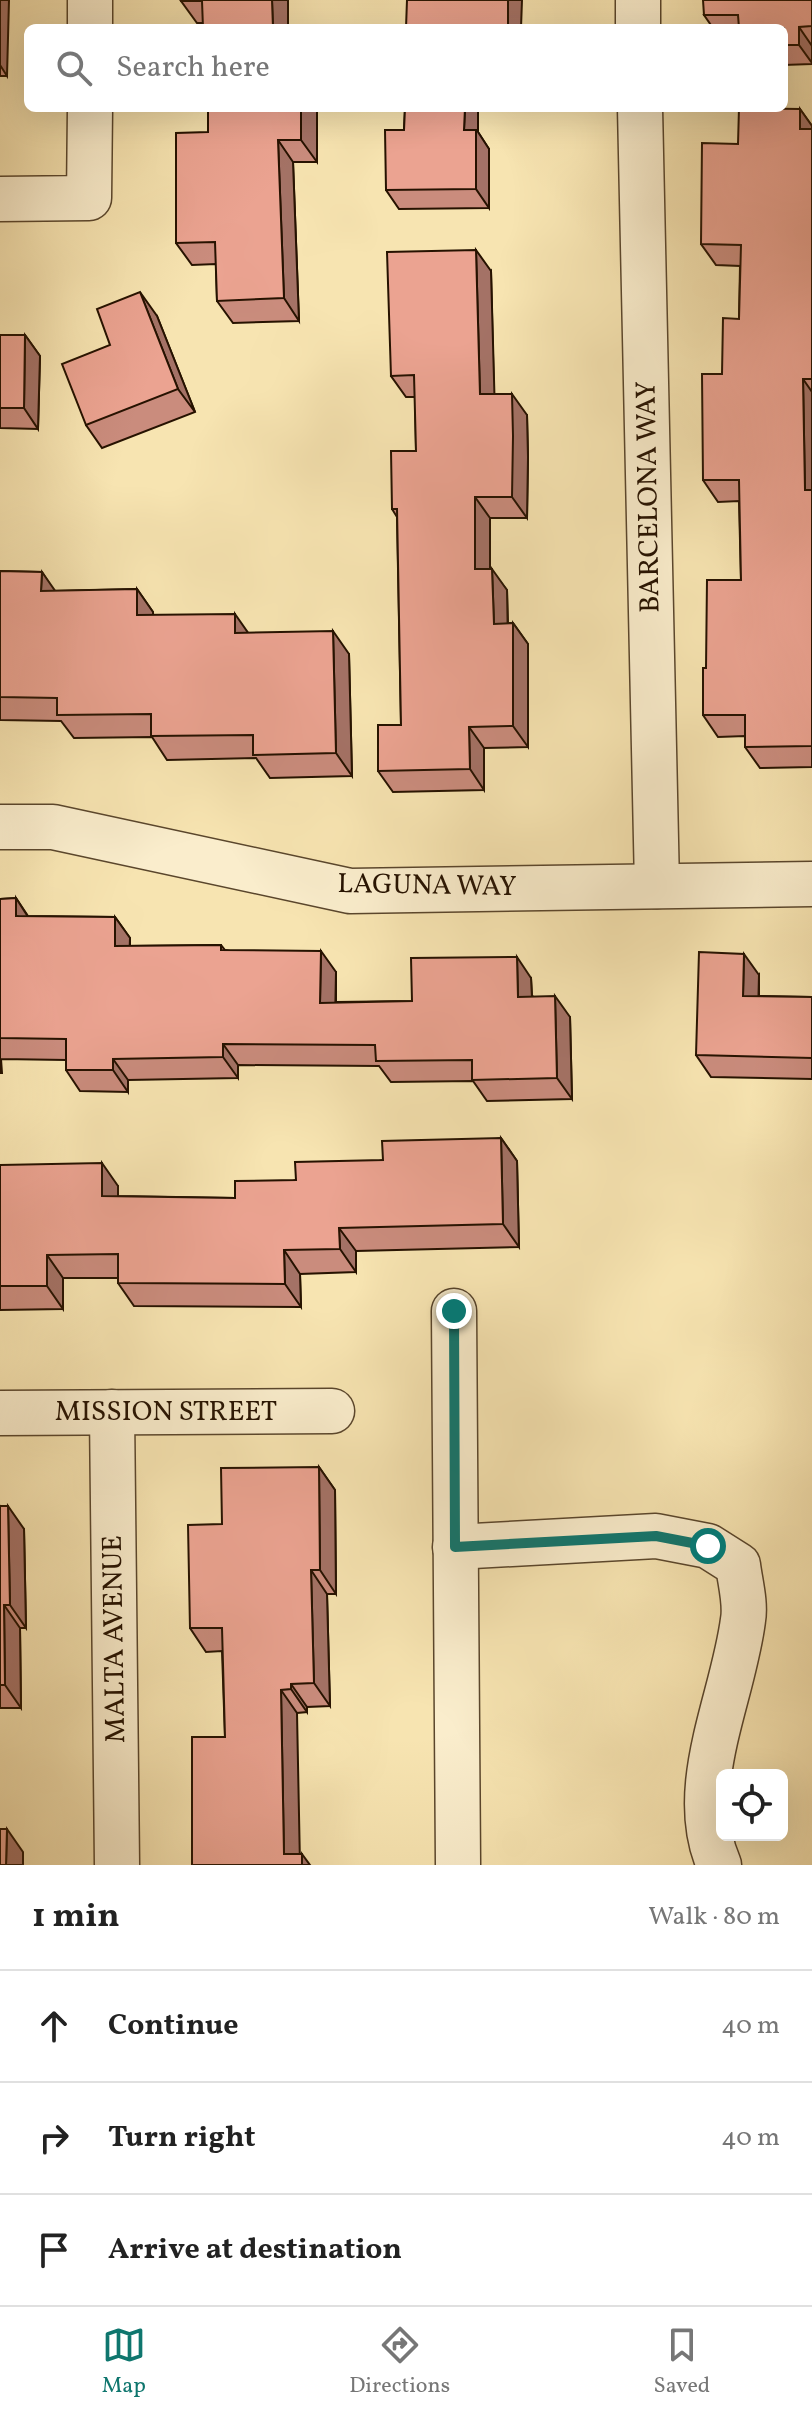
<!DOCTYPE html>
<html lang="en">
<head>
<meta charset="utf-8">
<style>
	:root { --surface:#fff; --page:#f6f6f6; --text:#222; --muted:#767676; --line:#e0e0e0; --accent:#0f766e }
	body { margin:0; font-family:Vollkorn,serif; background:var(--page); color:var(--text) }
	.controls { position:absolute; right:24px; bottom:24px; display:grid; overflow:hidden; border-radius:12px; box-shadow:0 8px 32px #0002 }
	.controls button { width:72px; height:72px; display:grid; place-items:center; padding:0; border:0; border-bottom:2px solid var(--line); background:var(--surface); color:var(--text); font:40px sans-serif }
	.stop { position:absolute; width:24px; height:24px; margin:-18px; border:6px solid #0f766e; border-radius:50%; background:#fff }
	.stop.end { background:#0f766e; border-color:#fff; box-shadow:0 2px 8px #0008 }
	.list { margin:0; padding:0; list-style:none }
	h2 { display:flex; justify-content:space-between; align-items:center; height:104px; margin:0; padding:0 32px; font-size:34px }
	h2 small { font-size:26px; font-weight:400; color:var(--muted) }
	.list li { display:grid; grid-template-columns:52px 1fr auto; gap:24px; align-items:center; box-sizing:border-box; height:112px; padding:0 32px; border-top:2px solid var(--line) }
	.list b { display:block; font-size:30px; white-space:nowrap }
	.list em { font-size:26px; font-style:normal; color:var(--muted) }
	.icon { flex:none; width:44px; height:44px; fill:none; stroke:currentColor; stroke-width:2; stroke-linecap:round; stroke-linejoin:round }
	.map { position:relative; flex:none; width:812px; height:1865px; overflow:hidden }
	.search { position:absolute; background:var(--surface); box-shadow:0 8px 32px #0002; left:24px; right:24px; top:24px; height:88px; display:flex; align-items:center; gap:20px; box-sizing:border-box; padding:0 28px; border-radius:12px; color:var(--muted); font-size:30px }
	.sheet { height:440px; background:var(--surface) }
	nav { display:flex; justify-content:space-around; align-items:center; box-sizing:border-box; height:112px; border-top:2px solid var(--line); background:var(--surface); font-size:22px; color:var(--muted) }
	nav a { display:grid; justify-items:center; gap:4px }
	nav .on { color:var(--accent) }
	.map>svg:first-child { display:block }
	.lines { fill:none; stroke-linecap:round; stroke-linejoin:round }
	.minor-casing { stroke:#5a462c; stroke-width:47 }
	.minor { stroke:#faedcc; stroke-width:44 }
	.wall { fill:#ca8c7d; stroke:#261200; stroke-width:2 }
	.shaded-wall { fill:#a47266; stroke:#261200; stroke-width:2 }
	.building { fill:#eba391; stroke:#261200; stroke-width:2 }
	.route { stroke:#0f766e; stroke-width:10 }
	.labels { text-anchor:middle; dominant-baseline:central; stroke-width:6; stroke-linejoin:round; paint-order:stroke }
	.street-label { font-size:28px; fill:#261200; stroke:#faedcc }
</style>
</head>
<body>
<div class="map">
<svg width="812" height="1865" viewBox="0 0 812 1865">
	<rect width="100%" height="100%" fill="#f7e4b1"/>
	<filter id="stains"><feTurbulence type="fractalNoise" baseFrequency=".0025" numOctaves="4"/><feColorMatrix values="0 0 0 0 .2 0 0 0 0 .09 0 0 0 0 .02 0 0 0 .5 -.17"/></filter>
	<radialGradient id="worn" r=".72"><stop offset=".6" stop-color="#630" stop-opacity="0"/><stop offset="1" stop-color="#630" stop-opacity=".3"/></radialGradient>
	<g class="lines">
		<g class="minor-casing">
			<g id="minor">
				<path d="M 638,0 L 638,28"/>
				<path d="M 90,28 L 90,0"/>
				<path d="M 640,108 L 657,886"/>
				<path d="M 0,199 L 89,198 L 90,108"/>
				<path d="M 0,827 L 53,827 L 350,891 L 812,884"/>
				<path d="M 454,1311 L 458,1865"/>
				<path d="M 112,1412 L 117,1865"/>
				<path d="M 0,1413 L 332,1411"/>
				<path d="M 455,1547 L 656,1536 L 708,1546 L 738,1565 C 740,1582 746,1603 743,1620 C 733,1699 685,1788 719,1865"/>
			</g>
		</g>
		<use href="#minor" class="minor"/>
	</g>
	<g class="wall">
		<path d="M 0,0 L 7,76 L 0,76 Z"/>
		<path d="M 288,0 L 203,23 L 197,23 L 181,1 Z"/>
		<path d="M 812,0 L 812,64 L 784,65 L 784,28 L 713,28 L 704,15 Z"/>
		<path d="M 317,108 L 317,162 L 293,162 L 299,321 L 233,323 L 217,301 L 216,264 L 192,265 L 176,243 L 208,132 Z"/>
		<path d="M 405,108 L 478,108 L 478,132 L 489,149 L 489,208 L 399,209 L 386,190 L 404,130 Z"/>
		<path d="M 800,109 L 812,126 L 812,767 L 760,768 L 745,747 L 745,736 L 718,737 L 703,715 L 706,668 L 741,580 L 739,501 L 718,502 L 703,480 L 722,374 L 739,319 L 740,266 L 716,265 L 701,244 L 738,144 Z"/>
		<path d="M 491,271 L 494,394 L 527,415 L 528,457 L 527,518 L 490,518 L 490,569 L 507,590 L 508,623 L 513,623 L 528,644 L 528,747 L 484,748 L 484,790 L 393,792 L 378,771 L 401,725 L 397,517 L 392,509 L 416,451 L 415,397 L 406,397 L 391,376 Z"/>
		<path d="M 157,316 L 195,412 L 102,448 L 86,425 L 110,345 Z"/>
		<path d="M 0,335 L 25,335 L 40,356 L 38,429 L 0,428 Z"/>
		<path d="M 0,571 L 42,572 L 54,591 L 137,589 L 153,612 L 153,615 L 349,654 L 352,776 L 270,778 L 256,758 L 167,760 L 152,737 L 74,738 L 61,721 L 0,720 Z"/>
		<path d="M 16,898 L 28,916 L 115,917 L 130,938 L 130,946 L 221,945 L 225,950 L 336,972 L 336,1002 L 412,1001 L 531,978 L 532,996 L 570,1017 L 572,1099 L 487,1101 L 473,1081 L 391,1082 L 379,1066 L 238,1065 L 238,1078 L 128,1080 L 128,1092 L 80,1091 L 66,1070 L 66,1060 L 1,1059 L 2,1073 L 0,1073 L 0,899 Z"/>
		<path d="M 759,975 L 759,996 L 812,997 L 812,1079 L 711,1077 L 696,1055 Z"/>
		<path d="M 501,1138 L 517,1161 L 519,1247 L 356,1251 L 356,1272 L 300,1274 L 301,1307 L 134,1306 L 118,1283 L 118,1278 L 63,1278 L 63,1309 L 0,1310 L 0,1165 L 118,1186 L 118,1196 L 235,1198 L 296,1180 L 383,1160 Z"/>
		<path d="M 319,1467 L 335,1490 L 336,1594 L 327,1594 L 330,1706 L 307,1707 L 307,1712 L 297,1713 L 192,1865 L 225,1737 L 222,1651 L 206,1652 L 190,1628 L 222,1524 Z"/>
		<path d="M 0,1506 L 24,1529 L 26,1628 L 20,1628 L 21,1708 L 0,1708 Z"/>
	</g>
	<g class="shaded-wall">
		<path d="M 0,0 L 9,0 L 7,76 L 0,65 Z"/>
		<path d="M 272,0 L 288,0 L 288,28 L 273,28 Z"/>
		<path d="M 508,0 L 522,0 L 521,28 L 508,28 Z"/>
		<path d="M 799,27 L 812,46 L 812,63 L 799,45 Z"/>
		<path d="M 301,108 L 317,108 L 317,162 L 301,140 Z"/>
		<path d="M 465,108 L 478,108 L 478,132 L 489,149 L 489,208 L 476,189 L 464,130 Z"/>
		<path d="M 800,109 L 812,126 L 812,146 L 800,129 Z"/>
		<path d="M 278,140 L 293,162 L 299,321 L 284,298 Z"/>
		<path d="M 476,250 L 491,271 L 495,415 L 480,394 Z"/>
		<path d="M 140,292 L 157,316 L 195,412 L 178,389 Z"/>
		<path d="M 25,335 L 40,356 L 38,429 L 24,408 Z"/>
		<path d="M 803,379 L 812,392 L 812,500 L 805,490 Z"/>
		<path d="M 512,394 L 527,415 L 528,457 L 527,518 L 512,497 Z"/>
		<path d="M 475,497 L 490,518 L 490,590 L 475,569 Z"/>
		<path d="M 492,569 L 507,590 L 508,645 L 494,624 Z"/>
		<path d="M 42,572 L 58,595 L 41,591 Z"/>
		<path d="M 137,589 L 153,612 L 154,638 L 137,615 Z"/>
		<path d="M 235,614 L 251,637 L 235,633 Z"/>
		<path d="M 513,623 L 528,644 L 528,747 L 513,726 Z"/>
		<path d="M 333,631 L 349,654 L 352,776 L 336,753 Z"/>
		<path d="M 469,727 L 484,748 L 484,790 L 470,769 Z"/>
		<path d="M 16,898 L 30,920 L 16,916 Z"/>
		<path d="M 115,917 L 130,938 L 129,967 L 115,946 Z"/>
		<path d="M 321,951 L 336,972 L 335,1024 L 320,1003 Z"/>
		<path d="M 744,954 L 759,975 L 758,1017 L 743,996 Z"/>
		<path d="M 517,957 L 531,978 L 533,1018 L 518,997 Z"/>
		<path d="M 555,996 L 570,1017 L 572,1099 L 557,1078 Z"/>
		<path d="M 223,1044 L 238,1065 L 238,1078 L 223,1057 Z"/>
		<path d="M 113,1059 L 128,1080 L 128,1092 L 113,1070 Z"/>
		<path d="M 501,1138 L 517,1161 L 519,1247 L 503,1224 Z"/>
		<path d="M 102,1163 L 118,1186 L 118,1219 L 102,1196 Z"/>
		<path d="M 339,1228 L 356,1251 L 356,1272 L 340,1249 Z"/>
		<path d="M 284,1250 L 300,1274 L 301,1307 L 285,1284 Z"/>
		<path d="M 47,1255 L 63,1278 L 63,1309 L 47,1286 Z"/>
		<path d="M 319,1467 L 335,1490 L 336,1594 L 320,1570 Z"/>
		<path d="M 8,1506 L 24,1529 L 26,1628 L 10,1605 Z"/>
		<path d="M 311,1570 L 327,1594 L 330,1706 L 314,1683 Z"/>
		<path d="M 4,1605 L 20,1628 L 21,1708 L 5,1685 Z"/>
		<path d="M 291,1684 L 307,1707 L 307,1712 L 291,1689 Z"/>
		<path d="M 281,1690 L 297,1713 L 300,1865 L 284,1854 Z"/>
		<path d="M 7,1829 L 23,1852 L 23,1865 L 6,1865 Z"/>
		<path d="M 302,1854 L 310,1865 L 302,1865 Z"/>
	</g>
	<g class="building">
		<path d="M 181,0 L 272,0 L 273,28 L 203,28 L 202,1 L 181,1 Z"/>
		<path d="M 407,0 L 508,0 L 508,28 L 406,28 Z"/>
		<path d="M 703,0 L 812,0 L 812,26 L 799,27 L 799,45 L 784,45 L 784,28 L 739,28 L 738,15 L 704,15 Z"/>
		<path d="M 208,108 L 301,108 L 301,140 L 278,140 L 284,298 L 217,301 L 215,242 L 176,243 L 176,133 L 208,132 Z"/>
		<path d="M 405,108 L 465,108 L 464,130 L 476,130 L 476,189 L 386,190 L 385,130 L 404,130 Z"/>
		<path d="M 739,108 L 800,109 L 800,129 L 812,129 L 812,379 L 803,379 L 805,490 L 812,490 L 812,746 L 745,747 L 745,715 L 703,715 L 703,668 L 706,668 L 707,580 L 741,580 L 739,480 L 703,480 L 702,374 L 722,374 L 723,318 L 739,319 L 741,245 L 701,244 L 702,143 L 738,144 Z"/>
		<path d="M 476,250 L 480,394 L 512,394 L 513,436 L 512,497 L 475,497 L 475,569 L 492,569 L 494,624 L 513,623 L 513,726 L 469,727 L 470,769 L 378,771 L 378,725 L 401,725 L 397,509 L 392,509 L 391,451 L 416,451 L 414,375 L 391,376 L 387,252 Z"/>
		<path d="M 140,292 L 178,389 L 86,425 L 62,364 L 110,345 L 97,309 Z"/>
		<path d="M 0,335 L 25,335 L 24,408 L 0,408 Z"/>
		<path d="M 0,571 L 42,572 L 41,591 L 137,589 L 137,615 L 235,614 L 235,633 L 333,631 L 336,753 L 253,755 L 253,735 L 151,736 L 151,714 L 57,715 L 57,698 L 0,697 Z"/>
		<path d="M 16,898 L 16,916 L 115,917 L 115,946 L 221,945 L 221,950 L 321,951 L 320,1003 L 412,1001 L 411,958 L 517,957 L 518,997 L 555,996 L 557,1078 L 472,1080 L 472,1060 L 376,1061 L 375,1045 L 223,1044 L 223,1057 L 113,1059 L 113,1070 L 66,1070 L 66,1039 L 0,1038 L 0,899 Z"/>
		<path d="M 699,952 L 744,954 L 743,996 L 812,997 L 812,1058 L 696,1055 Z"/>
		<path d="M 501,1138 L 503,1224 L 339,1228 L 340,1249 L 284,1250 L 285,1284 L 118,1283 L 118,1254 L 47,1255 L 47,1286 L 0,1286 L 0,1165 L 102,1163 L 102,1196 L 235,1198 L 235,1181 L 296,1180 L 295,1162 L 383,1160 L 382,1141 Z"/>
		<path d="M 319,1467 L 320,1570 L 311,1570 L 314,1683 L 291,1684 L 291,1689 L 281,1690 L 284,1854 L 302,1854 L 302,1865 L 192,1865 L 192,1737 L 225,1737 L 222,1628 L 190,1628 L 188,1525 L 222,1524 L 221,1468 Z"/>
		<path d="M 0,1506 L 8,1506 L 10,1605 L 4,1605 L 5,1685 L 0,1685 Z"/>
		<path d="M 0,1829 L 7,1829 L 6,1865 L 0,1865 Z"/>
	</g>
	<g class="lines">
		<path class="route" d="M 454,1311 L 455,1547 L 656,1536 L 708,1546"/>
	</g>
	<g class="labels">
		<g class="street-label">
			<text transform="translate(649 497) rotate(-91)">BARCELONA WAY</text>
			<text transform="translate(427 886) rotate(1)">LAGUNA WAY</text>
			<text x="166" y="1412">MISSION STREET</text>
			<text transform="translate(115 1639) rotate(-91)">MALTA AVENUE</text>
		</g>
	</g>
	<rect width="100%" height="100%" filter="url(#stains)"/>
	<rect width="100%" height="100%" fill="url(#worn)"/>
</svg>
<div class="controls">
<button><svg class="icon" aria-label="locate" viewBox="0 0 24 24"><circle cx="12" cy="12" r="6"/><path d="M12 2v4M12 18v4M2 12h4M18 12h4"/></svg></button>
</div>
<div class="stop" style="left:708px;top:1546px"></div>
<div class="stop end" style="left:454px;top:1311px"></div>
<div class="search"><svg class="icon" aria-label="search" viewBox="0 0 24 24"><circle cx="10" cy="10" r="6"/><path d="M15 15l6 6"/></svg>Search here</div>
</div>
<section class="sheet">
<h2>1 min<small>Walk · 80 m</small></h2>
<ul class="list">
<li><svg class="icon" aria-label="ahead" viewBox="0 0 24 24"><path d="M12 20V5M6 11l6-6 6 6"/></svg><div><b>Continue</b></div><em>40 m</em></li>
<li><svg class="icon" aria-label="right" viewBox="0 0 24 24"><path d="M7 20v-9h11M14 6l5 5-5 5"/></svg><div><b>Turn right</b></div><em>40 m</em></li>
<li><svg class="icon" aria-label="arrive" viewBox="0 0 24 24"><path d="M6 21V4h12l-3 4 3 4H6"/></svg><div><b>Arrive at destination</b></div></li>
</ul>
</section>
<nav>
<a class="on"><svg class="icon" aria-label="map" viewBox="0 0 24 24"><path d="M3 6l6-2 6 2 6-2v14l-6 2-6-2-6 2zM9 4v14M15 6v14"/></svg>Map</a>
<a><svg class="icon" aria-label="directions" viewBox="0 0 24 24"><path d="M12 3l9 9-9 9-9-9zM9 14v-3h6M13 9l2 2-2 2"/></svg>Directions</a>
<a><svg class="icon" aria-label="saved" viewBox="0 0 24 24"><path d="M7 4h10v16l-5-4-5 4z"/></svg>Saved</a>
</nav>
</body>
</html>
